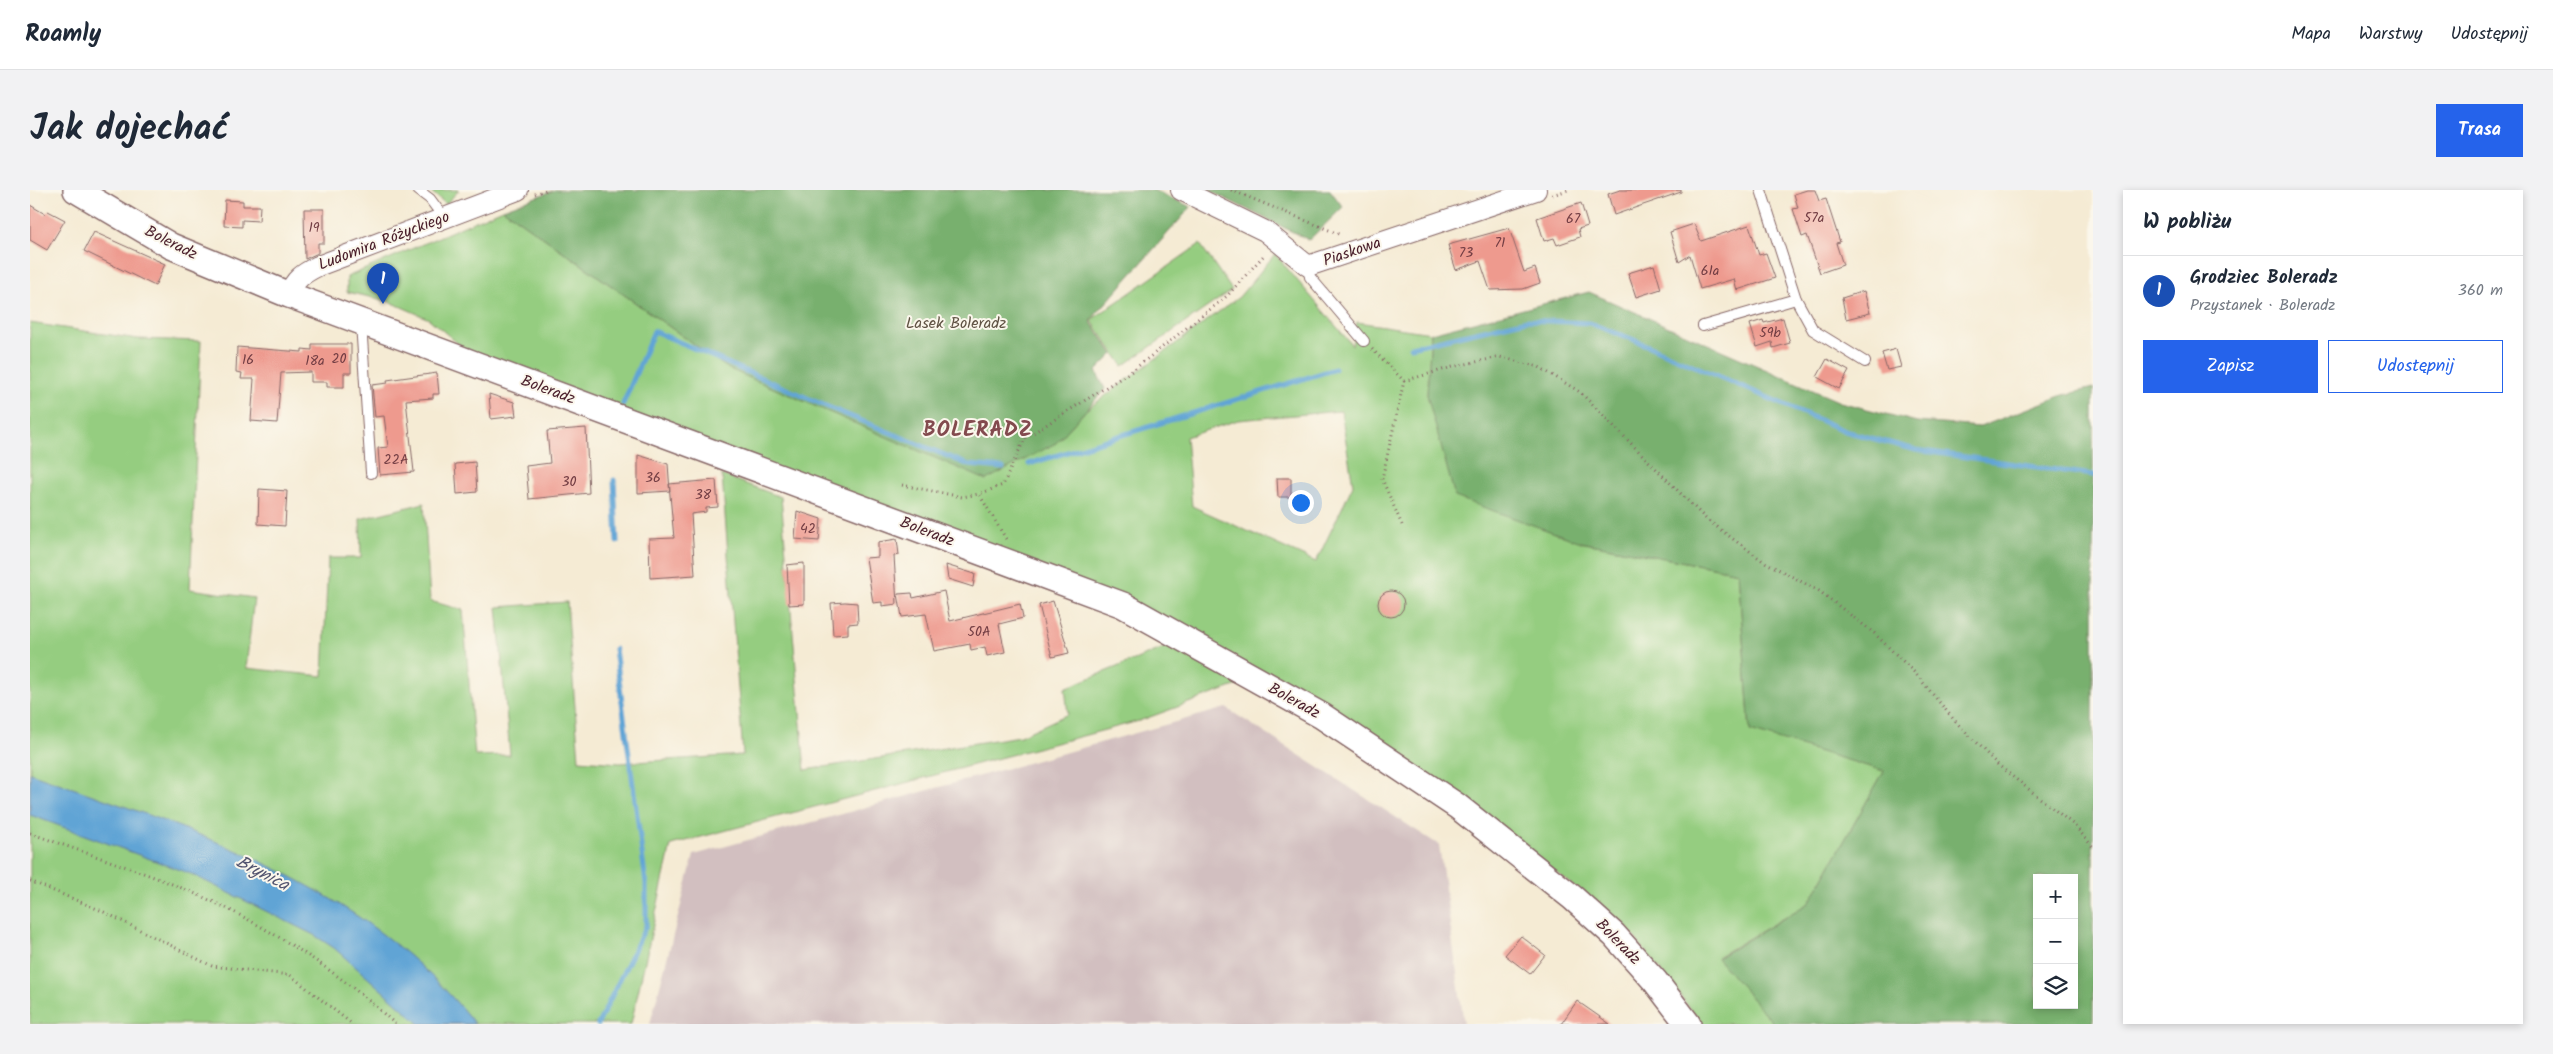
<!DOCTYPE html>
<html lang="pl">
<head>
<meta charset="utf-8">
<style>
	:root { --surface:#fff; --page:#f2f2f3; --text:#1f2937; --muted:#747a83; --line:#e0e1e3; --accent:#2563eb }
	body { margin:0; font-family:Kalam,sans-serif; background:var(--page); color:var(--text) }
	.controls { position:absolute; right:15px; bottom:15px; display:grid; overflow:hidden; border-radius:0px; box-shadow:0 2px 8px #0003 }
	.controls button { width:45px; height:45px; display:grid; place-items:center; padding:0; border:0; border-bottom:1px solid var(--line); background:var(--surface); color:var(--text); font:25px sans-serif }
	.you { position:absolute; left:1270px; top:312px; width:18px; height:18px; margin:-12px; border:4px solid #fff; border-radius:50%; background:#1a73e8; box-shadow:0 0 0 8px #1a73e833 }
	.badge { display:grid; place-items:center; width:32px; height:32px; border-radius:50%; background:var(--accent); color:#fff; font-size:16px; font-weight:700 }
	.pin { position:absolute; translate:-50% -41px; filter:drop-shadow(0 1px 2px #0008) }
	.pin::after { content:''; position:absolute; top:26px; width:18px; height:15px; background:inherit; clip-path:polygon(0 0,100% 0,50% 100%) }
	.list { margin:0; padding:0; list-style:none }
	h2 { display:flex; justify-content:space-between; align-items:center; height:65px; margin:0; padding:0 20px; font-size:21px }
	h2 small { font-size:16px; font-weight:400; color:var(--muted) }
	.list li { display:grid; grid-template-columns:32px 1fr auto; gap:15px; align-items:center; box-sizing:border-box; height:70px; padding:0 20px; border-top:1px solid var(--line) }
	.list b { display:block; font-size:19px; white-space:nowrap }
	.list p { margin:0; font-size:16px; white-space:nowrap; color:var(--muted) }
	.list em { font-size:16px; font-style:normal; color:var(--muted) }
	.actions { display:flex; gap:10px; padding:15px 20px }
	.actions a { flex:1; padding:11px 0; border:1px solid var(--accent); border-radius:0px; text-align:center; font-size:18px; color:var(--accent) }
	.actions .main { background:var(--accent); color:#fff }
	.icon { flex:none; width:28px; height:28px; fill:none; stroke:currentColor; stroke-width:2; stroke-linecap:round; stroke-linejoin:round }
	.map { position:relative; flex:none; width:2063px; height:834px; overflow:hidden; border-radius:0px }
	header { display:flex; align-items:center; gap:30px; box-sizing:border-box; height:70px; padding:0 25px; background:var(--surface); border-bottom:1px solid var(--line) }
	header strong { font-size:24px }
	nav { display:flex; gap:28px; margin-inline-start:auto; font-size:18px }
	.intro { display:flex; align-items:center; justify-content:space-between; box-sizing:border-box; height:120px; padding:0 30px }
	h1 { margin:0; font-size:35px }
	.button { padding:12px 22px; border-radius:0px; background:var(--accent); color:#fff; font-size:18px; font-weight:700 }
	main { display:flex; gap:30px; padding:0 30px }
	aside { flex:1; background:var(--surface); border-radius:0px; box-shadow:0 2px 8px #0003 }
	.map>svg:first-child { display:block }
	.industrial { fill:#d2bfc0 }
	.green { fill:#95cd80; stroke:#707656; fill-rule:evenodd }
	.forest { fill:#78b06e; stroke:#61684c; fill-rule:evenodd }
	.water { fill:#61a4d5; stroke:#566280 }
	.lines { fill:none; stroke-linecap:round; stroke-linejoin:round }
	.stream { stroke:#61a4d5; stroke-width:5 }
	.building { fill:#ee9a8e }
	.service-casing { stroke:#866666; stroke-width:12 }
	.minor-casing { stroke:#866666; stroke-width:22 }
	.tertiary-casing { stroke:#866666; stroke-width:28 }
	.path { stroke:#866666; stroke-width:3; stroke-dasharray:1 4; stroke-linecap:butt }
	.service { stroke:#fff; stroke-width:10 }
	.minor { stroke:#fff; stroke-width:20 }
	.tertiary { stroke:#fff; stroke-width:25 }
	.labels { text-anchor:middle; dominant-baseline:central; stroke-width:4; stroke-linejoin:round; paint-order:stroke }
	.number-label { font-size:14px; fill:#733e44 }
	.street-label { font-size:16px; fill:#4a1f2b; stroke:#fbf7ec }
	.park-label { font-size:16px; fill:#605344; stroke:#fbf7ec }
	.water-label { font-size:18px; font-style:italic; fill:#53546f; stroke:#fbf7ec }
	.district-label { font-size:21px; font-weight:bold; letter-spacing:1px; fill:#834a4e; stroke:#fbf7ec }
</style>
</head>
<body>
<header>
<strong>Roamly</strong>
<nav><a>Mapa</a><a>Warstwy</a><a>Udostępnij</a></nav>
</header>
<div class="intro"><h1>Jak dojechać</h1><a class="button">Trasa</a></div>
<main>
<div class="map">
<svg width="2063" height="834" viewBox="0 0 2063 834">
	<rect width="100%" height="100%" fill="#fbf7ec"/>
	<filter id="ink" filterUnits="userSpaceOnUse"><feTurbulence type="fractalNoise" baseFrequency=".02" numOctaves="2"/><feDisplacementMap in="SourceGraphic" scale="10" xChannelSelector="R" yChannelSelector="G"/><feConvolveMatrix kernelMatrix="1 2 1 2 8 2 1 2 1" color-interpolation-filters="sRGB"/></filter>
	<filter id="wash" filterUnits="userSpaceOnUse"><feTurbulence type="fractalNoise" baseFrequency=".0096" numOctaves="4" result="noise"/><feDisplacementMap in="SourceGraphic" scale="20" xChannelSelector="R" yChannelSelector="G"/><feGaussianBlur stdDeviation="1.12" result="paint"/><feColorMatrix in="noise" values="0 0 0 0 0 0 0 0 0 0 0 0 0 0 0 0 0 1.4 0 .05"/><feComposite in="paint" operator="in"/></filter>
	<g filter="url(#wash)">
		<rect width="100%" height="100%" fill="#f5ebd4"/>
		<path class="industrial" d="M 1196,518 L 1409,655 L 1434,834 L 620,834 L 664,665 Z"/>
		<g class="green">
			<path d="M 399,0 L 429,0 L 416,14 Z"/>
			<path d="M 473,19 L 699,179 L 1026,253 L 1056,220 L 1209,107 L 1245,64 L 1322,155 L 1327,132 L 1401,143 L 1397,205 L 1550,352 L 1708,382 L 1720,540 L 1854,581 L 1779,713 L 1687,767 L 1744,834 L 1672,834 L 1601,743 L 1444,616 L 1265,497 L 432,157 L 399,129 L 358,111 L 317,102 L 317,87 ZM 1311,221 L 1323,295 L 1286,372 L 1162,316 L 1156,247 L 1208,230 Z"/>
			<path d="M 1170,54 L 1202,100 L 1093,176 L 1061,130 Z"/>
			<path d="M 0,133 L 108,149 L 171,151 L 160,399 L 224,408 L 216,478 L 293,486 L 298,368 L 331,368 L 330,329 L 394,313 L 400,411 L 433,420 L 445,566 L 480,565 L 467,417 L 537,412 L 549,570 L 590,573 L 713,565 L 692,285 L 751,307 L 775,580 L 990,546 L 1038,524 L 1035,498 L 1141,455 L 1208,495 L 1109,531 L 641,655 L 601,834 L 0,834 Z"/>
		</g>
		<g class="forest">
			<path d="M 525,0 L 1123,0 L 1161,17 L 1060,131 L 1083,164 L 1066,181 L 1075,199 L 1026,253 L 956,290 L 699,179 L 473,19 Z"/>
			<path d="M 1178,0 L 1300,0 L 1313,17 L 1279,50 Z"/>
			<path d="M 1559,102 L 1810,212 L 1887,232 L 1950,237 L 2030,206 L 2063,198 L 2063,834 L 1744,834 L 1687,768 L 1779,713 L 1854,581 L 1720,541 L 1708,382 L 1550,352 L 1425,307 L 1397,205 L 1401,143 ZM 2007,688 L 2044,688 L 2044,815 L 2007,815 Z"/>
		</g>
		<path class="water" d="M 0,583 C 166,642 331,691 445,834 L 390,834 L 304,758 L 284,745 L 161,684 L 0,625 Z"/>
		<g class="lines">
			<g class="stream">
				<path d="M 1381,157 L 1497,130 L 1559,133 L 1602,149 L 1815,241 L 1886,260 L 2063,285"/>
				<path d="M 593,214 L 624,141 L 798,217 L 939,275 L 973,278"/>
				<path d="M 999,274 L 1305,179"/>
				<path d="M 584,290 L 587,352"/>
				<path d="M 568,834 L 616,736 L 616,693 L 585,459"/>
			</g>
		</g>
		<g id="blocks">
			<g class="building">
				<path d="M 1590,0 L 1651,0 L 1651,2 L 1584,25 L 1578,4 Z"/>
				<path d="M 1777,0 L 1785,0 L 1789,11 L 1796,9 L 1810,52 L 1806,53 L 1813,75 L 1790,83 L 1777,45 L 1772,47 L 1763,19 L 1768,18 L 1764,4 Z"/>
				<path d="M 195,10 L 213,11 L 213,16 L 230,16 L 229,31 L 212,30 L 212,37 L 194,36 Z"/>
				<path d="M 1551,13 L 1558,36 L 1548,39 L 1550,47 L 1527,55 L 1524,48 L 1514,51 L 1507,28 Z"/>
				<path d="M 0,15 L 15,24 L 18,21 L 35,30 L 17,60 L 0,50 Z"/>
				<path d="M 274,19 L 294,19 L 294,53 L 288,53 L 288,63 L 275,69 Z"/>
				<path d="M 1664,34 L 1671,51 L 1719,35 L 1729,65 L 1736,63 L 1745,88 L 1707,100 L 1704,89 L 1670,99 L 1660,65 L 1649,72 L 1640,42 Z"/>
				<path d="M 1479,38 L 1494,82 L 1505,78 L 1510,93 L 1493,99 L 1460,100 L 1450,71 L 1426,80 L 1418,55 Z"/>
				<path d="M 64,42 L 135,74 L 125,96 L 54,61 Z"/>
				<path d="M 1624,75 L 1631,99 L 1606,107 L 1598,83 Z"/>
				<path d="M 1834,101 L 1840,123 L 1816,129 L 1812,108 Z"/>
				<path d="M 1753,128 L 1760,153 L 1743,158 L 1742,152 L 1727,157 L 1720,134 L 1733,130 L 1734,133 Z"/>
				<path d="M 282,154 L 321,154 L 321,183 L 314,183 L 314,197 L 297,197 L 297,192 L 281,192 L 281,182 L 251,183 L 247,233 L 221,231 L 224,189 L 211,189 L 212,183 L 206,182 L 207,157 L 272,162 L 272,159 L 282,160 Z"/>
				<path d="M 1866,159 L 1871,177 L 1857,180 L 1852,163 Z"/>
				<path d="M 1797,169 L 1819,181 L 1809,199 L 1787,187 Z"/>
				<path d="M 407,183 L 409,204 L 403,204 L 403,208 L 376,210 L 384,282 L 350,285 L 348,258 L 358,257 L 354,226 L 345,227 L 342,195 L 358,193 L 357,190 Z"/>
				<path d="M 459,204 L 484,212 L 486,226 L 461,229 Z"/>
				<path d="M 556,238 L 559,303 L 499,309 L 496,276 L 520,273 L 517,241 Z"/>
				<path d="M 608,265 L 638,274 L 640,301 L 608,303 Z"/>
				<path d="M 445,272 L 447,302 L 427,304 L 425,274 Z"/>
				<path d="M 1247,288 L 1261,288 L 1261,307 L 1248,307 Z"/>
				<path d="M 686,290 L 688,317 L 676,318 L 676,322 L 661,324 L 665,385 L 620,388 L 619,349 L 644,348 L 639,294 Z"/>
				<path d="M 229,299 L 257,301 L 255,336 L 228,334 Z"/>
				<path d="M 767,321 L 791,329 L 789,351 L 765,349 Z"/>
				<path d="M 867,349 L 869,365 L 864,366 L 867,414 L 852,416 L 852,412 L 843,413 L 836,368 L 848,367 L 848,352 Z"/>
				<path d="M 774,373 L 774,414 L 759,415 L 757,375 Z"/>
				<path d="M 916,375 L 945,384 L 943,397 L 918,389 Z"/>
				<path d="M 914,401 L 920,431 L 990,414 L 993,428 L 969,434 L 975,462 L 957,466 L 955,457 L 941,460 L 940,454 L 904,461 L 896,424 L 872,427 L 868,404 L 882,403 L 883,408 Z"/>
				<circle cx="1361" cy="414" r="13"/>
				<path d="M 1023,411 L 1039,463 L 1022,467 L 1009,415 Z"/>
				<path d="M 815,412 L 827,413 L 828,433 L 818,434 L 818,444 L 803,445 L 801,413 Z"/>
				<path d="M 1491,746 L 1515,765 L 1500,784 L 1475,765 Z"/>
				<path d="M 1547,811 L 1580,834 L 1531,834 Z"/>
			</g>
		</g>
	</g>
	<g filter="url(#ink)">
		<use href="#blocks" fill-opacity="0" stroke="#866666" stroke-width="1"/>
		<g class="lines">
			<g class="service-casing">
				<g id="service">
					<path d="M 388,0 L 400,9 L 414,28"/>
					<path d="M 1731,0 L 1766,109 L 1783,140 L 1835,172"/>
					<path d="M 1278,76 L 1280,87 L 1334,151"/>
					<path d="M 331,133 L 341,283"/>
					<path d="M 1673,136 L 1766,109"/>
				</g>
			</g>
			<g class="minor-casing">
				<g id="minor">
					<path d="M 1151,0 L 1235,41 L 1278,76 L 1506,0"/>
					<path d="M 259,105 C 264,89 274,83 288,76 L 488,0"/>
				</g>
			</g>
			<g class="tertiary-casing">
				<path id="tertiary" d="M 46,0 L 141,56 L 259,105 L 1093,415 L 1292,526 L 1427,616 L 1543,708 L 1584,745 L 1625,791 L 1658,834"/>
			</g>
			<g class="path">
				<path d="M 1201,0 L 1311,45"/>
				<path d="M 505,4 L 516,0"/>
				<path d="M 1522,5 L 1538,0"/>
				<path d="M 1342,159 L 1374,191 L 1426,176 L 1470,167 L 1509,177 L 1550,202 L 1676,329 L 1733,371 L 1789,401 L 1844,443 L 1885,483 L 1925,531 L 1968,575 L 2044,635 L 2063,657"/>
				<path d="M 872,295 L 932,307 L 949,304"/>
				<path d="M 1372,335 L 1352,289 L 1374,191"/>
				<path d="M 976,349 L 949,304 L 973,295 L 995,248 L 1102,181 L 1197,106 L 1235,64"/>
				<path d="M 0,643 C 65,667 134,687 196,718 C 257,749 315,787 365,834"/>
				<path d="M 0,691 L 72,721 L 182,776 L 260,785 L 322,834"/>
			</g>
			<use href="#service" class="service"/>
			<use href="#minor" class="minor"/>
			<use href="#tertiary" class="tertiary"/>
		</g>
	</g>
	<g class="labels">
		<g class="number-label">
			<text x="1784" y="28">57a</text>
			<text x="1543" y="29">67</text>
			<text x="284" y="38">19</text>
			<text x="1470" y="53">71</text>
			<text x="1436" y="63">73</text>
			<text x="1680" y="81">61a</text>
			<text x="1740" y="143">59b</text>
			<text x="309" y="169">20</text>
			<text x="218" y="170">16</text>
			<text x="285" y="171">18a</text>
			<text x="366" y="270">22A</text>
			<text x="623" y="288">36</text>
			<text x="539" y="292">30</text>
			<text x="673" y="305">38</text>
			<text x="778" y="339">42</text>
			<text x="949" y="442">50A</text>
		</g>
		<g class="street-label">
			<text transform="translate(354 51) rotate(-21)">Ludomira Różyckiego</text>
			<text transform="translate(141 53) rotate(27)">Boleradz</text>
			<text transform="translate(1322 62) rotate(-19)">Piaskowa</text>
			<text transform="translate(518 200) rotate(20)">Boleradz</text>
			<text transform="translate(897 342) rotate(21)">Boleradz</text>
			<text transform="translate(1264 511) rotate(29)">Boleradz</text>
			<text transform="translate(1588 752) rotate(46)">Boleradz</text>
		</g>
		<g class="park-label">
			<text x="926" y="133">Lasek Boleradz</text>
		</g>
		<g class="water-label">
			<text transform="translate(232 684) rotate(27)">Brynica</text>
		</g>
		<g class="district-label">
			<text x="948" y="240">BOLERADZ</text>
		</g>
	</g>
</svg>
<div class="controls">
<button>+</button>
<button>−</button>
<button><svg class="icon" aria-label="layers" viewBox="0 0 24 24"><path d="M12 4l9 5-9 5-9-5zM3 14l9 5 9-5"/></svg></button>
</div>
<div class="you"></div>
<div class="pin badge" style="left:353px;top:114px;background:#1a4fb4">1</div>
</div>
<aside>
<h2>W pobliżu<small></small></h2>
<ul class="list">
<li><span class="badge" style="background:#1a4fb4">1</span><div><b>Grodziec Boleradz</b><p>Przystanek · Boleradz</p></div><em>360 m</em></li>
</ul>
<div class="actions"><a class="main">Zapisz</a><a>Udostępnij</a></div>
</aside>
</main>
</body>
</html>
